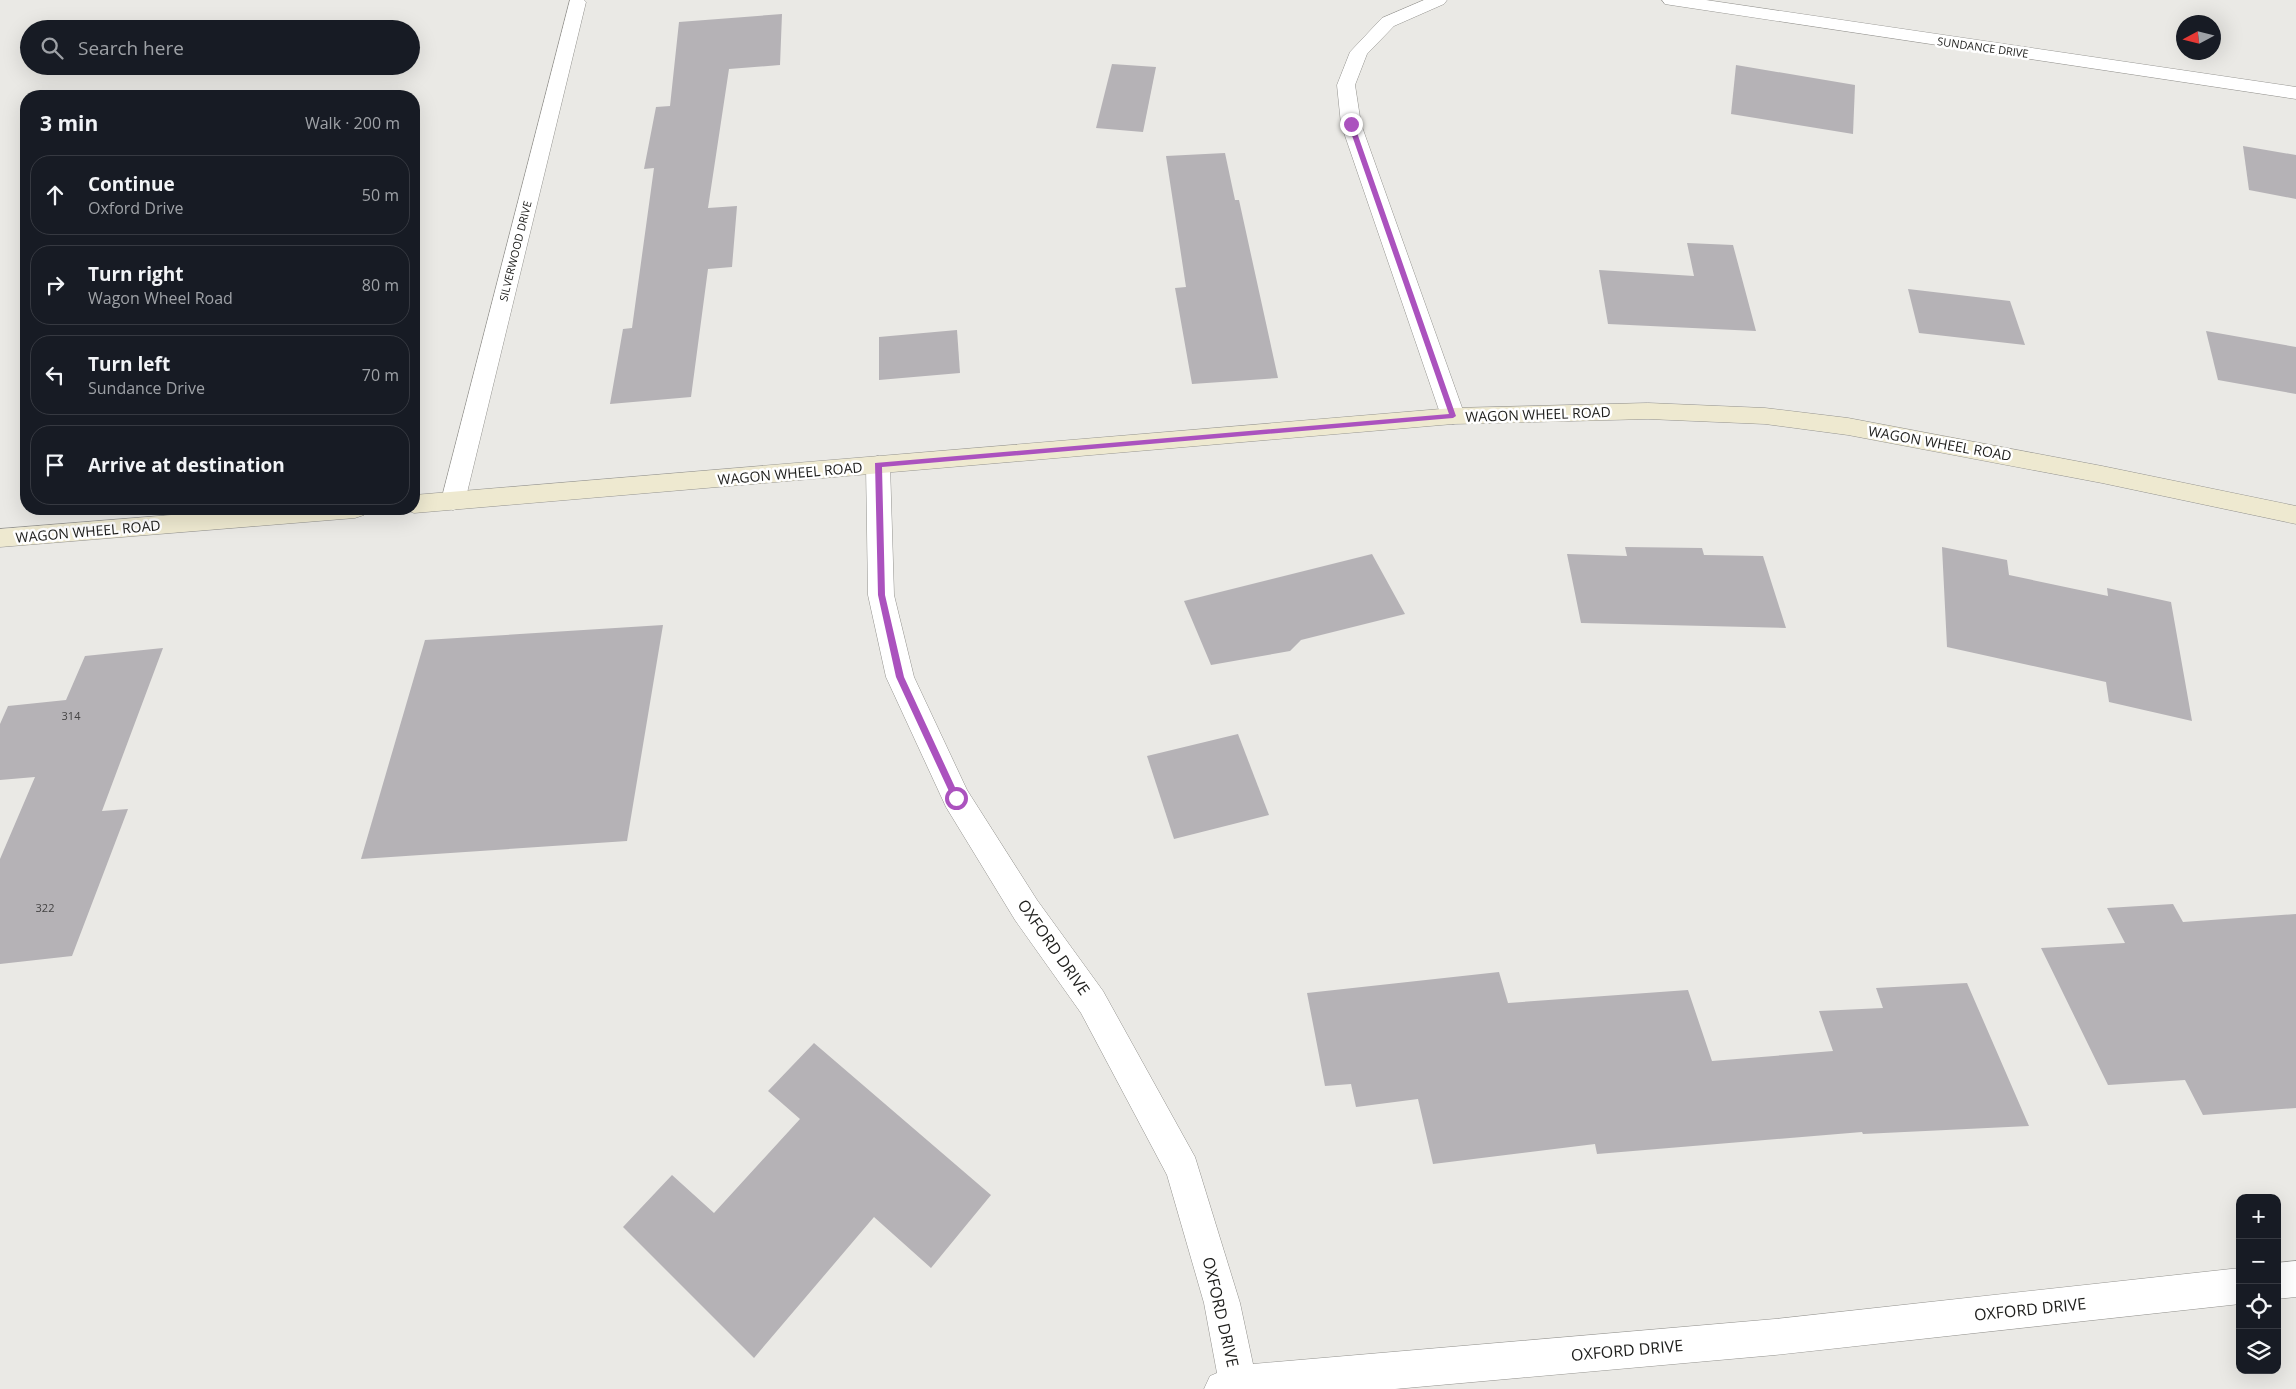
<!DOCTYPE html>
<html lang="en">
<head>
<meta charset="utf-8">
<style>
	:root { --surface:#171b24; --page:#242831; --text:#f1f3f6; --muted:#9ea1a6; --line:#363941 }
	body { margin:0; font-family:"Open Sans",sans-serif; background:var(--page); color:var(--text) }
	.controls { position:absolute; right:15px; bottom:15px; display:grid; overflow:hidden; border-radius:10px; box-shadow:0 5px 20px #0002 }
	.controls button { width:45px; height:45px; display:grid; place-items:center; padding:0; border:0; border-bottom:1px solid var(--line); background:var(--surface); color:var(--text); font:25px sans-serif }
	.compass { position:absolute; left:2176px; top:15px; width:45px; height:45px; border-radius:50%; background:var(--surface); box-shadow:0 5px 20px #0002; rotate:263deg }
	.stop { position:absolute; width:15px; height:15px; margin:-11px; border:4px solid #ab52be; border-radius:50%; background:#fff }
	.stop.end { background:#ab52be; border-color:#fff; box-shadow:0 1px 5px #0008 }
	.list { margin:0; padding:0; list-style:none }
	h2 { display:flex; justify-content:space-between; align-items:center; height:65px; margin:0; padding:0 20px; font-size:21px }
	h2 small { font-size:16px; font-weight:400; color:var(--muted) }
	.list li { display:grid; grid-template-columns:32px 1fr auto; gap:15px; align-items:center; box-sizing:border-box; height:80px; margin:0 10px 10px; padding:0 10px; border:1px solid var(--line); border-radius:20px }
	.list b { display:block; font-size:19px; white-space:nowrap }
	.list p { margin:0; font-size:16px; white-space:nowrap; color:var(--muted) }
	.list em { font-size:16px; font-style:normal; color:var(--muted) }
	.icon { flex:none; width:28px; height:28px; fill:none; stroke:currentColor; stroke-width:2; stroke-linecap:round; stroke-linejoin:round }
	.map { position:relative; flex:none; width:2296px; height:1389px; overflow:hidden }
	.search { position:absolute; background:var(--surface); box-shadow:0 5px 20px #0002; left:20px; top:20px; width:400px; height:55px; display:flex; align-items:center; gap:12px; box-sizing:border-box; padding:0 18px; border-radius:28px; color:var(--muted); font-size:19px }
	.panel { position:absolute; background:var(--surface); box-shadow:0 5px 20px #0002; left:20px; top:90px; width:400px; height:425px; border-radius:20px }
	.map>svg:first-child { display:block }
	.building { fill:#b5b2b6 }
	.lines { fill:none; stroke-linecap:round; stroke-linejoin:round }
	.street-casing { stroke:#93928e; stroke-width:1 }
	.secondary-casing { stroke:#93928e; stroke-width:1 }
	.street { fill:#fff; fill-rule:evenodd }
	.secondary { fill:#eee9d0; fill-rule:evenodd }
	.route { fill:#ab52be }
	.labels { text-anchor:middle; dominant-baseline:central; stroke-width:5; stroke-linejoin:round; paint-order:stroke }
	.far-street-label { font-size:11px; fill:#1d1d1b; stroke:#fff }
	.number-label { font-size:11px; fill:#434242 }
	.street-label { font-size:14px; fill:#1d1d1b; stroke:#fff }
	.near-street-label { font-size:16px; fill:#1d1d1b; stroke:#fff }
</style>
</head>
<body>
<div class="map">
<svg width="2296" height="1389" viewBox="0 0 2296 1389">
	<rect width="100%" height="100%" fill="#eae9e5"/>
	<g class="building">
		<path d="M 782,14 L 780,65 L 729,69 L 708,208 L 737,206 L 732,267 L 708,269 L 691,397 L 610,404 L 623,329 L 632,328 L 654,168 L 644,169 L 656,107 L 670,106 L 679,22 Z"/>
		<path d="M 1112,64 L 1156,67 L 1143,132 L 1096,128 Z"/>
		<path d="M 1736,65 L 1855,85 L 1853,134 L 1731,114 Z"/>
		<path d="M 2243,146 L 2296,155 L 2296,199 L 2249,190 Z"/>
		<path d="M 1225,153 L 1235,200 L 1239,200 L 1278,378 L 1192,384 L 1175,288 L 1186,287 L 1166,156 Z"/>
		<path d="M 1687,243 L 1733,245 L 1756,331 L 1608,324 L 1599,270 L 1694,276 Z"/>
		<path d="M 1908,289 L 2010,301 L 2025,345 L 1919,333 Z"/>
		<path d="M 957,330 L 960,373 L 879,380 L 879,337 Z"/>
		<path d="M 2206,331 L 2296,347 L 2296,394 L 2218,380 Z"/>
		<path d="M 1625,547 L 1702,548 L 1704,555 L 1763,556 L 1786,628 L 1581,623 L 1567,554 L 1627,556 Z"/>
		<path d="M 1942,547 L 2007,560 L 2009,575 L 2108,596 L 2107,588 L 2171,602 L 2192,721 L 2109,702 L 2106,682 L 1947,647 Z"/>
		<path d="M 1372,554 L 1405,614 L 1301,640 L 1290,651 L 1211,665 L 1184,601 Z"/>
		<path d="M 663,625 L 627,841 L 361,859 L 425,640 Z"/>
		<path d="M 163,648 L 102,811 L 128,809 L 72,956 L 0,964 L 0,859 L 35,777 L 0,780 L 0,724 L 8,706 L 66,700 L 85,656 Z"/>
		<path d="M 1238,734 L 1269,815 L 1174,839 L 1147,756 Z"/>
		<path d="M 2173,904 L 2183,922 L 2296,914 L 2296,1108 L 2203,1115 L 2185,1080 L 2108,1085 L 2041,948 L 2125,943 L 2107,908 Z"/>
		<path d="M 1499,972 L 1508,1003 L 1688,990 L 1712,1061 L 1833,1051 L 1819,1011 L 1883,1008 L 1876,988 L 1967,983 L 2029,1126 L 1863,1134 L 1862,1132 L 1597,1154 L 1595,1144 L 1433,1164 L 1418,1099 L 1356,1107 L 1351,1084 L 1325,1086 L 1307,993 Z"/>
		<path d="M 814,1043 L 991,1195 L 931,1268 L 874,1217 L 754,1358 L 623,1227 L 672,1175 L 714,1213 L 800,1119 L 768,1091 Z"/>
	</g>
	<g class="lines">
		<g class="street-casing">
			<g id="street">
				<path d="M 570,0 L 584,0 L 586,2 L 465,501 L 462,507 L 453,510 L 444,507 L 441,501 Z"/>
				<path d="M 1424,0 L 1447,0 L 1444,4 L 1394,26 L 1367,54 L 1355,85 L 1361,124 L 1465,416 L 1461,422 L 1453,424 L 1445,422 L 1441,416 L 1341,124 L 1337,85 L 1350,52 L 1382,18 Z"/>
				<path d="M 1662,0 L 1706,0 L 2296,87 L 2296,99 L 1671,5 L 1665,4 Z"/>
				<path d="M 878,456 L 887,459 L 890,465 L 894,595 L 914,677 L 967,790 L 1037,900 L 1103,991 L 1195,1157 L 1240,1303 L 1253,1364 L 1775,1319 L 2240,1268 L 2240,1304 L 1775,1355 L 1395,1389 L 1204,1389 L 1210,1376 L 1217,1373 L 1204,1303 L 1167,1175 L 1081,1013 L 1015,920 L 946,807 L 886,677 L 868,595 L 866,465 L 869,459 Z"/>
				<path d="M 2296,1261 L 2296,1297 L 2277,1299 L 2277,1263 Z"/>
			</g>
		</g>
		<g class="secondary-casing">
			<g id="secondary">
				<path d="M 1648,403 L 1765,408 L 1848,418 L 2102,466 L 2296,506 L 2296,524 L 2102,483 L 1848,435 L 1765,424 L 1648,419 L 1453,424 L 414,513 L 404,509 L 414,509 L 414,495 L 1453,408 Z"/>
				<path d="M 245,509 L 367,509 L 364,515 L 355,518 L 0,547 L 0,529 Z"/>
			</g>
		</g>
		<use href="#street" class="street"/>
		<use href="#secondary" class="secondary"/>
	</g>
	<path class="route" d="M 1351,122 L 1354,124 L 1456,416 L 1453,418 L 882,467 L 885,595 L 904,677 L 960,798 L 956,801 L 953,800 L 896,677 L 878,595 L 875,463 L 1449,414 L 1348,124 Z"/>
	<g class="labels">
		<g class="far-street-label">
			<text transform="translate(1983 47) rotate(8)">SUNDANCE DRIVE</text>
			<text transform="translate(515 251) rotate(-76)">SILVERWOOD DRIVE</text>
		</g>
		<g class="number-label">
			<text x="71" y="715">314</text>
			<text x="45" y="907">322</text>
		</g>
		<g class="street-label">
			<text transform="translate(1538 414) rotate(-2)">WAGON WHEEL ROAD</text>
			<text transform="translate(1940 443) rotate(10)">WAGON WHEEL ROAD</text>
			<text transform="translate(790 473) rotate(-5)">WAGON WHEEL ROAD</text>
			<text transform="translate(88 531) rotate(-5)">WAGON WHEEL ROAD</text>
		</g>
		<g class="near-street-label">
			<text transform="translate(1054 947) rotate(55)">OXFORD DRIVE</text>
			<text transform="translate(2030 1309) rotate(-6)">OXFORD DRIVE</text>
			<text transform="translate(1221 1312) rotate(77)">OXFORD DRIVE</text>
			<text transform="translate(1627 1350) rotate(-5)">OXFORD DRIVE</text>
		</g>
	</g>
</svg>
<div class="controls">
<button>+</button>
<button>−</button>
<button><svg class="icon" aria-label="locate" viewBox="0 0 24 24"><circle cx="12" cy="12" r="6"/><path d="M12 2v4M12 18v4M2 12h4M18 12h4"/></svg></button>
<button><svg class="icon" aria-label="layers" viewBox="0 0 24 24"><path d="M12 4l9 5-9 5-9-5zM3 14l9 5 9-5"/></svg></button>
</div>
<svg class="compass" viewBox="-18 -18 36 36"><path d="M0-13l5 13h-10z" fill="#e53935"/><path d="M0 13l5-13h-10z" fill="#9ea1a6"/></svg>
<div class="stop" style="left:956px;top:798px"></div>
<div class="stop end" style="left:1351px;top:124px"></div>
<div class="search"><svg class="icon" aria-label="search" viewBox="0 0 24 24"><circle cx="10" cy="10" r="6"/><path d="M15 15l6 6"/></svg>Search here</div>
<section class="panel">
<h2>3 min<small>Walk · 200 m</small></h2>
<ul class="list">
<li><svg class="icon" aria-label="ahead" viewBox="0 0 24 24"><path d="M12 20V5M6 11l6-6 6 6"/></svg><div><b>Continue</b><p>Oxford Drive</p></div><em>50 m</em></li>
<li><svg class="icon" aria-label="right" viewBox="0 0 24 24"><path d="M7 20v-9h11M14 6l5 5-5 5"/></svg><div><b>Turn right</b><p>Wagon Wheel Road</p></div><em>80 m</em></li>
<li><svg class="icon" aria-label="left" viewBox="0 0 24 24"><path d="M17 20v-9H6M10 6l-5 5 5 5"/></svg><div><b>Turn left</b><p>Sundance Drive</p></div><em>70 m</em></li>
<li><svg class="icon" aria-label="arrive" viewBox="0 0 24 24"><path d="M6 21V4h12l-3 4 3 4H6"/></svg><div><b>Arrive at destination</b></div></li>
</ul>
</section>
</div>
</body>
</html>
